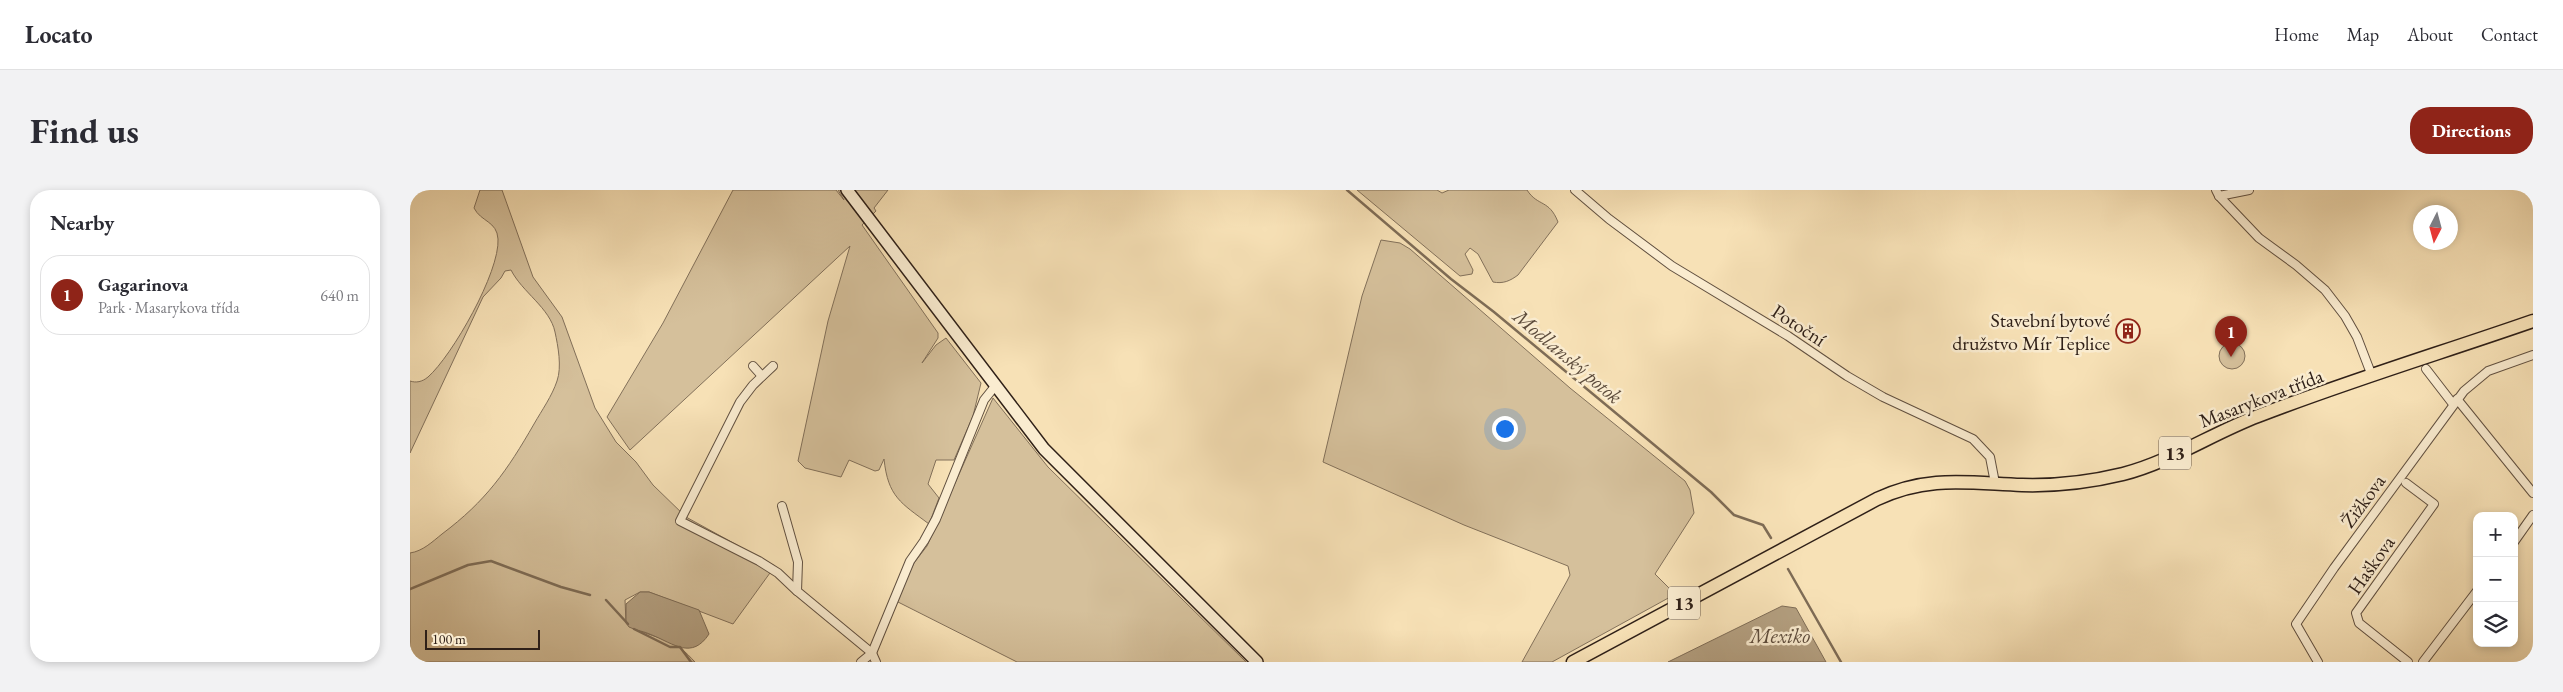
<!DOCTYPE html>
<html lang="en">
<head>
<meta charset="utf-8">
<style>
	:root { --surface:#fff; --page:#f2f2f3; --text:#2b2b33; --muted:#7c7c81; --line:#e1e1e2; --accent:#8f2418 }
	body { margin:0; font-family:"EB Garamond",serif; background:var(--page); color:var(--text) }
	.controls { position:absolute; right:15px; bottom:15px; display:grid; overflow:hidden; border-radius:10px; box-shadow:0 2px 8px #0003 }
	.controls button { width:45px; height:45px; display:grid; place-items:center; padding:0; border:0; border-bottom:1px solid var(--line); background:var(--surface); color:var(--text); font:25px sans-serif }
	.compass { position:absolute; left:2003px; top:15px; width:45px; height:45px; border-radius:50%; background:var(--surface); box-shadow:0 2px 8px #0003; rotate:186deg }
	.scale { position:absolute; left:15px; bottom:12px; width:115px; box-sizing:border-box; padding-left:5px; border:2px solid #2f2018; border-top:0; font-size:14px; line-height:18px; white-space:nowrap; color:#2f2018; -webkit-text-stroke:4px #faecd0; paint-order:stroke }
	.you { position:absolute; left:1094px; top:238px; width:18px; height:18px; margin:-12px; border:4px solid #fff; border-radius:50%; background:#1a73e8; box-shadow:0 0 0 8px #1a73e833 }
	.badge { display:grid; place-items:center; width:32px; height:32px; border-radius:50%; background:var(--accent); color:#fff; font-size:16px; font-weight:700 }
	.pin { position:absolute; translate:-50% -41px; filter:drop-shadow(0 1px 2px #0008) }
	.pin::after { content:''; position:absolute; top:26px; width:18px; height:15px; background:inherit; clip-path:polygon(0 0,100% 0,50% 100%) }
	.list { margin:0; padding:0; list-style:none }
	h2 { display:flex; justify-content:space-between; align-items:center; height:65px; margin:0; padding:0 20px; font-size:21px }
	h2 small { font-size:16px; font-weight:400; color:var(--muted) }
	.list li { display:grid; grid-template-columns:32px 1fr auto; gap:15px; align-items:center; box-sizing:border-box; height:80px; margin:0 10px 10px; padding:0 10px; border:1px solid var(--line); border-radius:20px }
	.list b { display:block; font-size:19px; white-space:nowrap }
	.list p { margin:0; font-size:16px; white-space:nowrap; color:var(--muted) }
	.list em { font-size:16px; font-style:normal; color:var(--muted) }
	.icon { flex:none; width:28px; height:28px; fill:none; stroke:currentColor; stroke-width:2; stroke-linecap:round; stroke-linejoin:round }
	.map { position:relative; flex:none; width:2123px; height:472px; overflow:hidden; border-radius:20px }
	header { display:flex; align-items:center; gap:30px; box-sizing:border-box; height:70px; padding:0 25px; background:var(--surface); border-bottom:1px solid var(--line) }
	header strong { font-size:24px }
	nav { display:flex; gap:28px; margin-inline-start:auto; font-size:18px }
	.intro { display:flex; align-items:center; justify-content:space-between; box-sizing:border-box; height:120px; padding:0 30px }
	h1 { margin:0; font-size:35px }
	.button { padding:12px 22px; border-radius:20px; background:var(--accent); color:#fff; font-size:18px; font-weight:700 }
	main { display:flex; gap:30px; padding:0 30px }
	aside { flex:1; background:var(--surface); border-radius:20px; box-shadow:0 2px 8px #0003 }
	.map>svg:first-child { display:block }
	.green { fill:#d5c09b; stroke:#82705a }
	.water { fill:#b39f80; stroke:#7e6c56 }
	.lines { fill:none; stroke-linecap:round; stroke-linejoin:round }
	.stream { stroke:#7e6c56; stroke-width:2.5 }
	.street-casing { stroke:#615040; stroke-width:10 }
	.secondary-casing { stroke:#2f2018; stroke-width:14 }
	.primary-casing { stroke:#2f2018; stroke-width:15 }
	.street { stroke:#faecd0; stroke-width:8 }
	.secondary { stroke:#faecd0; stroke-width:11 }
	.primary { stroke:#f7e1b6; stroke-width:12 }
	.labels { text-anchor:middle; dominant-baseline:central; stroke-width:5; stroke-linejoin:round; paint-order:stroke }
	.shield { fill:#faecd0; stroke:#6c5d4f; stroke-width:1 }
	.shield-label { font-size:19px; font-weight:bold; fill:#2f2018 }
	.poi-label { font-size:20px; fill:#2f2018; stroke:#faecd0; text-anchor:end }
	.street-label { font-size:20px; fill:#2f2018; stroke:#faecd0 }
	.water-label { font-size:21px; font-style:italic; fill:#5d4c3c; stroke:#faecd0 }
</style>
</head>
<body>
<header>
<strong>Locato</strong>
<nav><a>Home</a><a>Map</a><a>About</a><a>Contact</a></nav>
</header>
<div class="intro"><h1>Find us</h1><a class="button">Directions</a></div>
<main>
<aside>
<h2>Nearby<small></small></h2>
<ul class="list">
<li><span class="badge">1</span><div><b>Gagarinova</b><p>Park · Masarykova třída</p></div><em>640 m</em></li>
</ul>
</aside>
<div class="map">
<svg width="2123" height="472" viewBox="0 0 2123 472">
	<rect width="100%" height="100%" fill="#f7e1b6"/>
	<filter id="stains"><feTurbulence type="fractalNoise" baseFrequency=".004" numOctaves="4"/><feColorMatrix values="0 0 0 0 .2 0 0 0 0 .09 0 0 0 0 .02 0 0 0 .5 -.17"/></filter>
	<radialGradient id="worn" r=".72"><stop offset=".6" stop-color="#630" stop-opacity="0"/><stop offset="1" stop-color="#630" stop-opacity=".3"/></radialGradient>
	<g class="green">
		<path d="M 70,0 L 92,0 L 123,87 L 152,127 L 185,218 L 206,252 L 226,272 L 243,295 L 276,327 L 365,376 L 323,434 L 239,402 L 230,402 L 215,410 L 216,433 C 231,445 254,446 270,458 C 276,462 280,467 285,472 L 0,472 L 0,363 C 13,361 22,352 32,344 C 76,311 97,281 124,234 C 132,220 142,206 147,191 C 152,177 148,156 145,142 C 140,118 112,102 101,80 L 95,81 L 91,88 L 73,107 L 0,263 L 0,191 C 6,193 12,192 18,187 C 42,166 90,82 88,49 C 87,31 71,32 64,18 Z"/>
		<path d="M 323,0 L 426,0 L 434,10 L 428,0 L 478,0 L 464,18 L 466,21 L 452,35 L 528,143 L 528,148 L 512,173 L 526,155 L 536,148 L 571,193 L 563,226 L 544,270 L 526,270 L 518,294 L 529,308 L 519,334 C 491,313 478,307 474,269 L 469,280 L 465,281 L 439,270 L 431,287 L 395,278 L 388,271 L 418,131 L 440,56 L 220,260 L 197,227 L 253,133 Z"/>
		<path d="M 947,0 L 1027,0 L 1032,3 L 1039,0 L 1117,0 C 1128,17 1139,9 1148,32 L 1108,85 C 1100,91 1093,94 1083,92 L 1068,64 L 1060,58 L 1055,64 L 1063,80 L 1062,84 L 1050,86 Z"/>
		<path d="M 971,50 L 990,53 L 1000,59 L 1160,198 L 1275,291 L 1280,300 L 1284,323 L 1245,384 L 1264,403 L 1262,406 L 1142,472 L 1112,472 L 1157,391 L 1160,385 L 1158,376 L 1054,335 L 913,272 L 952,106 Z"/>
		<circle cx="1822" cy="166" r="13"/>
		<path d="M 583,208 L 638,277 L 836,472 L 607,472 L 486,411 L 504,373 L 517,356 Z"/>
	</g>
	<g class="water">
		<path d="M 230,402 L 239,402 L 289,420 L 299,444 C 282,470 264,454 242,445 C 234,441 227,441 219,437 L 216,433 L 216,414 Z"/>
		<path d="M 1372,416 L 1386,418 L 1416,472 L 1258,472 Z"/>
	</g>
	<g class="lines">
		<g class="stream">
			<path d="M 937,0 L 1041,89 L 1084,122 L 1301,302 L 1324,325 L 1353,335 L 1361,348"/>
			<path d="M 1378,379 L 1431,472"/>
			<path d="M 0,399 L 58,375 L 81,371 L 151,397 L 180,405"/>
			<path d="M 196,410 L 218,434"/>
			<path d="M 224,439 L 260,457 L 270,457 L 281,472"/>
		</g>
		<g class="street-casing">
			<g id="street">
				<path d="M 1165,0 L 1199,29 L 1262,76 L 1378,146 L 1437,186 L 1473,207 L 1563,249 L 1580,267 L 1585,293"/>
				<path d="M 1806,0 L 1809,6 L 1849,48 L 1886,75 L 1915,100 L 1935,126 L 1947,147 L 1962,186"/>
				<path d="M 1809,6 L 1839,0"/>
				<path d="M 343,176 L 352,186"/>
				<path d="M 363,176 L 343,195 L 330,212 L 270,331 L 349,371 L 368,383 L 387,401"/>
				<path d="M 2016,179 L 2043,214"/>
				<path d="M 2047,209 L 2123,303"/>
				<path d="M 1996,293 L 2024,314 L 1946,423 L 1949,433 L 1998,472"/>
				<path d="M 372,316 L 388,372 L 387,401 L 462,463 L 466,472"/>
				<path d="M 2104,352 L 2123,325"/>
				<path d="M 451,472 L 462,463 L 500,371 L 514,351 L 526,329 L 574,210 L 586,195"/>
				<path d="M 1908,472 L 1886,434 L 1924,378 L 2054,201 L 2078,181 L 2123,165"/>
				<path d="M 2013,472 L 2067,401"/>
			</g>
		</g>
		<g class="secondary-casing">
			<path id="secondary" d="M 437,0 L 634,259 L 847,472"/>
		</g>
		<g class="primary-casing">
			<path id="primary" d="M 1163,472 L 1467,309 C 1518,285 1558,293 1612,295 C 1645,296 1680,292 1713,284 C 1760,272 1803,243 1848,226 C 1938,191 2031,163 2123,131"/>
		</g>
		<use href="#street" class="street"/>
		<use href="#secondary" class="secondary"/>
		<use href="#primary" class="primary"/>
	</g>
	<defs>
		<g id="building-ring" transform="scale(1.25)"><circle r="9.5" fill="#faecd0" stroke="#8f2418" stroke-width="1.5"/><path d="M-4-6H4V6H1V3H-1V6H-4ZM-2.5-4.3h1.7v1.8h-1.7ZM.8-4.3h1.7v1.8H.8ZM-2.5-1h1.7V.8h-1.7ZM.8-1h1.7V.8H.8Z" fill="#8f2418"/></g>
	</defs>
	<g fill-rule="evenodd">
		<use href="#building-ring" x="1718" y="141"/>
	</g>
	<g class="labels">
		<g class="shield">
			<rect x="1749" y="246.5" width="32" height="33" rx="4"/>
			<rect x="1258" y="396.5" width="32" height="33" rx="4"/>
		</g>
		<g class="shield-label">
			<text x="1765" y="263">13</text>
			<text x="1274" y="413">13</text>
		</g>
		<g class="poi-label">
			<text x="1700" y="130">Stavební bytové<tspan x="1700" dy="23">družstvo Mír Teplice</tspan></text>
		</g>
		<g class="street-label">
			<text transform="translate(1389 135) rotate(33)">Potoční</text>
			<text transform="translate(1851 208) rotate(-21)">Masarykova třída</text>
			<text transform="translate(1953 311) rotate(-54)">Žižkova</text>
			<text transform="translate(1961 375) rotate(-55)">Haškova</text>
		</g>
		<g class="water-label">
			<text transform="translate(1158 166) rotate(40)">Modlanský potok</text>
			<text x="1370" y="445">Mexiko</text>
		</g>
	</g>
	<rect width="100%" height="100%" filter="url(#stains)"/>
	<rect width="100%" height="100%" fill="url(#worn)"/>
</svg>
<div class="controls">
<button>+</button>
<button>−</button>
<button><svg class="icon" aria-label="layers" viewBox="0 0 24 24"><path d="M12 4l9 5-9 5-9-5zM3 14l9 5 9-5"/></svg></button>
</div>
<svg class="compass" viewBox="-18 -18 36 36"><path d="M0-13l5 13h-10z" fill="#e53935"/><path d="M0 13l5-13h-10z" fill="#7c7c81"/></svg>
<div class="scale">100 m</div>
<div class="you"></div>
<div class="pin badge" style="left:1821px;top:167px">1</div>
</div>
</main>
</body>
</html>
